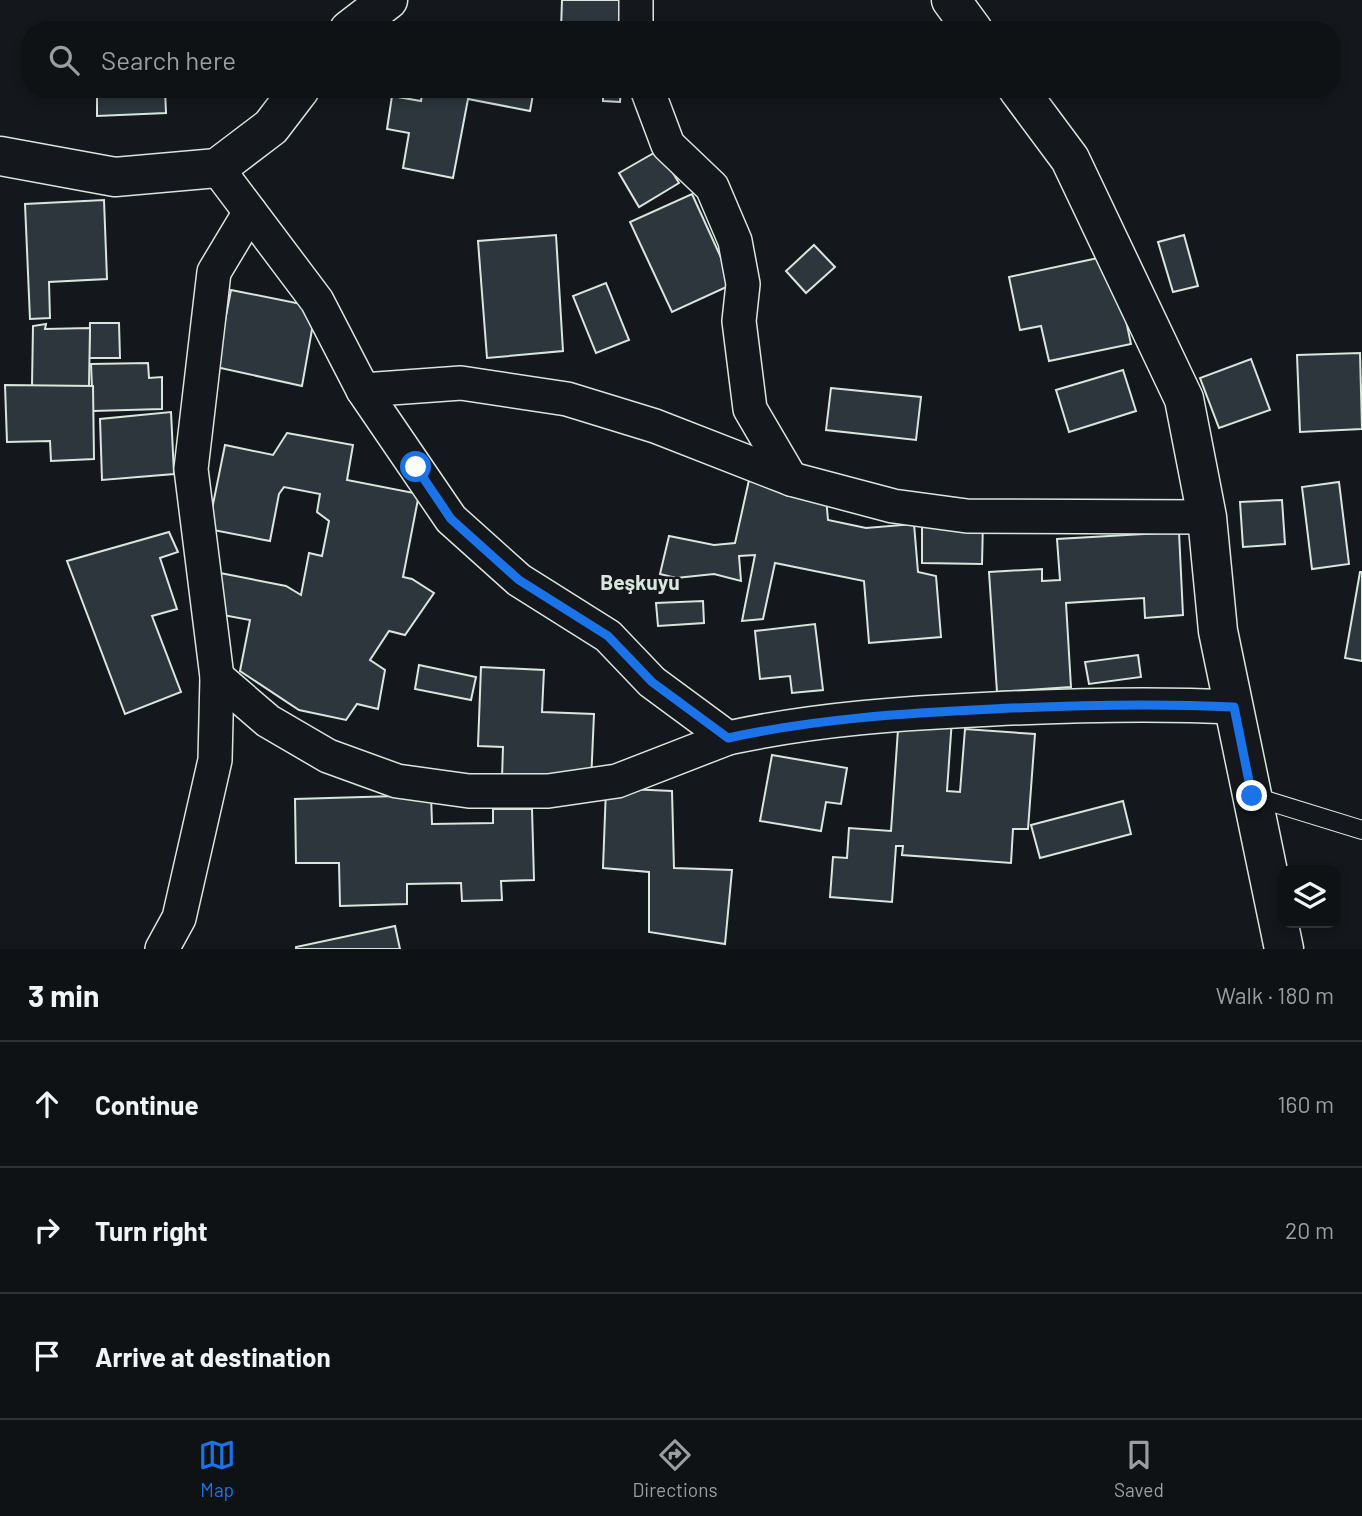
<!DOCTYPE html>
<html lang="en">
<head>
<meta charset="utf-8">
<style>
	:root { --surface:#0f1215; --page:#181b1e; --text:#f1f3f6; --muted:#9b9ea0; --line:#2f3234; --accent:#1a73e8 }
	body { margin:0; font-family:Barlow,sans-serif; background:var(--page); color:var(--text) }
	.controls { position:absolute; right:21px; bottom:21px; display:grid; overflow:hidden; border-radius:14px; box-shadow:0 4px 10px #0003 }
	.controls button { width:63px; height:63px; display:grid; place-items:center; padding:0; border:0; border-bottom:2px solid var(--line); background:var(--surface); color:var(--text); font:35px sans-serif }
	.stop { position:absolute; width:21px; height:21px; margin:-16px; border:5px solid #1a73e8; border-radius:50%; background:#fff }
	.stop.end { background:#1a73e8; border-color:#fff; box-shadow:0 2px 7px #0008 }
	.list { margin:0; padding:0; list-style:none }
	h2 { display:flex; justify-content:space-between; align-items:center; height:91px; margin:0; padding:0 28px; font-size:30px }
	h2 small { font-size:23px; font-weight:400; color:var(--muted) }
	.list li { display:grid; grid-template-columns:46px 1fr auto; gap:21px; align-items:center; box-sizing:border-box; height:126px; padding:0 28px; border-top:2px solid var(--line) }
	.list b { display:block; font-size:26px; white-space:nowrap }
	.list em { font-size:23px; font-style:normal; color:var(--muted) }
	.icon { flex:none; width:38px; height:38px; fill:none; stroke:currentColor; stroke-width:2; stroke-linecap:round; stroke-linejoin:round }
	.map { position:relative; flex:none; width:1362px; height:949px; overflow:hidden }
	.search { position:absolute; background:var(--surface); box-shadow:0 4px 10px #0003; left:21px; right:21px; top:21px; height:77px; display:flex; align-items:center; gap:18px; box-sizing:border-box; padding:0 24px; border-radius:28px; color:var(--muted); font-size:26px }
	.sheet { height:469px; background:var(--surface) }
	nav { display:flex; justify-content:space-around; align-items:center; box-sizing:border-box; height:98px; border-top:2px solid var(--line); background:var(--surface); font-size:19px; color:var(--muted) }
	nav a { display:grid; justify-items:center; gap:4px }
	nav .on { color:var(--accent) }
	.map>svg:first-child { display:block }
	.building { fill:#2c363c; stroke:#d8e6dc; stroke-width:2 }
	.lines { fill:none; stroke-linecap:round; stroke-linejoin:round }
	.service-casing { stroke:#d8e6dc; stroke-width:20 }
	.minor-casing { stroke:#d8e6dc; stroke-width:36 }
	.tertiary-casing { stroke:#d8e6dc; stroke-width:41 }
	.service { stroke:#14181c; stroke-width:18 }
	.minor { stroke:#14181c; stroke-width:33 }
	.tertiary { stroke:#14181c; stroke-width:38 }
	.route { stroke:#1a73e8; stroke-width:9 }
	.labels { text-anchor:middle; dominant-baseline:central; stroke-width:5; stroke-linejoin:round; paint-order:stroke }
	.quarter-label { font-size:21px; font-weight:bold; fill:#d8e6dc; stroke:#14181c }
</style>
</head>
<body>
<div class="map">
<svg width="1362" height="949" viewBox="0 0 1362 949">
	<rect width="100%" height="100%" fill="#14181c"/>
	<g class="building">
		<path d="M 562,0 L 623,0 L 622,30 L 561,30 Z"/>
		<path d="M 97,89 L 165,89 L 166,113 L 97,116 Z"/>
		<path d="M 423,89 L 534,89 L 530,111 L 468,99 L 453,178 L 403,168 L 409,133 L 387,129 L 392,96 L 421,101 Z"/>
		<path d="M 603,89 L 621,89 L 620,102 L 603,101 Z"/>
		<path d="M 659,150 L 679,183 L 639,207 L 619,173 Z"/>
		<path d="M 692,194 L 733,284 L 672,312 L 630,222 Z"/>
		<path d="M 104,200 L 107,279 L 49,282 L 50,318 L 30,319 L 25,204 Z"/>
		<path d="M 556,235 L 563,351 L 487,358 L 478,241 Z"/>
		<path d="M 1184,235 L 1198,286 L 1173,292 L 1158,242 Z"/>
		<path d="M 814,245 L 835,267 L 806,293 L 786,271 Z"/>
		<path d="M 1112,255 L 1131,344 L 1049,361 L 1041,326 L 1020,330 L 1009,277 Z"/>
		<path d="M 606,283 L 629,340 L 596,353 L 573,296 Z"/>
		<path d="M 231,290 L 316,307 L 302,386 L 216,367 Z"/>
		<path d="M 90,323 L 119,323 L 120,358 L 89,358 Z"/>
		<path d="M 46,324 L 45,329 L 90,328 L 89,386 L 32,386 L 33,326 Z"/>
		<path d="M 1360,353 L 1362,429 L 1300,432 L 1297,355 Z"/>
		<path d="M 1251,359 L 1270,410 L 1219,428 L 1200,378 Z"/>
		<path d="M 148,363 L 149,378 L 162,377 L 162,409 L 93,411 L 91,364 Z"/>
		<path d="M 1123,370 L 1136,411 L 1069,432 L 1056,390 Z"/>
		<path d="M 5,385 L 93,386 L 94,459 L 51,461 L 50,441 L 7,442 Z"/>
		<path d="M 831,388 L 921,397 L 916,440 L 826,430 Z"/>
		<path d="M 171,412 L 174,474 L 102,480 L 100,419 Z"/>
		<path d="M 287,433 L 353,445 L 347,480 L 419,494 L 403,577 L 412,579 L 434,593 L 405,635 L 389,631 L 370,660 L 385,670 L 378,709 L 357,704 L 346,720 L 299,710 L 240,671 L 250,620 L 212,613 L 220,573 L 286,586 L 301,595 L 309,553 L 322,556 L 329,521 L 317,512 L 320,494 L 284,487 L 279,494 L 270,541 L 208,529 L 225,445 L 273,455 Z"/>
		<path d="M 749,480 L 826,497 L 828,520 L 866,528 L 914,524 L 918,572 L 936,576 L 941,637 L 869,643 L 864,581 L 775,563 L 763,619 L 742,621 L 755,555 L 739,556 L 741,581 L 714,574 L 676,578 L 660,574 L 669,536 L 714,545 L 735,543 Z"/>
		<path d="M 1339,482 L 1349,564 L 1312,569 L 1302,487 Z"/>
		<path d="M 1282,500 L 1285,544 L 1243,547 L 1240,502 Z"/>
		<path d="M 922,520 L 983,521 L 982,564 L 922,563 Z"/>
		<path d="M 169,532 L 178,552 L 160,558 L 177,609 L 152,616 L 181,692 L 125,714 L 67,561 Z"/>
		<path d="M 1179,532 L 1183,615 L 1145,618 L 1144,598 L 1066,603 L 1071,687 L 997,692 L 989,572 L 1042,569 L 1042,581 L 1060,580 L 1057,539 Z"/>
		<path d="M 1360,572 L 1362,572 L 1362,661 L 1345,658 Z"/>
		<path d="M 703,601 L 704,623 L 658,626 L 656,603 Z"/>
		<path d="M 815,624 L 823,690 L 792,693 L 790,676 L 760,679 L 755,631 Z"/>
		<path d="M 1138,655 L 1141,677 L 1089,684 L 1085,662 Z"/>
		<path d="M 419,665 L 476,677 L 471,700 L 415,689 Z"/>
		<path d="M 481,667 L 544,670 L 542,712 L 594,714 L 591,782 L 502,778 L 503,747 L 478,746 Z"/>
		<path d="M 899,715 L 952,719 L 947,791 L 960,792 L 965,729 L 1035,734 L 1028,829 L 1013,829 L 1011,863 L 902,855 L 903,846 L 896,846 L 892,902 L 830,897 L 833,857 L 847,858 L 849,828 L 891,831 Z"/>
		<path d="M 772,755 L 847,768 L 841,804 L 826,802 L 821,831 L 760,821 Z"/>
		<path d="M 606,788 L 672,791 L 674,868 L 732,870 L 725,944 L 649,932 L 649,872 L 603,868 Z"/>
		<path d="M 431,795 L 432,824 L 493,823 L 493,809 L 532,809 L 534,880 L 501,881 L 502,900 L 462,901 L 461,883 L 407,884 L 407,904 L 340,906 L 339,863 L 296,863 L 295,799 Z"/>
		<path d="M 1123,801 L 1131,834 L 1040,858 L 1031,825 Z"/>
		<path d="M 395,926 L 400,949 L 296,949 L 296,947 Z"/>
	</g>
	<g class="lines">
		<g class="service-casing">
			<path id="service" d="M 1252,796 L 1362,830"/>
		</g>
		<g class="minor-casing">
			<g id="minor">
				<path d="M 636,0 L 636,30"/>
				<path d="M 647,89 L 668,145 L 712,187 L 735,241 L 743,284 L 739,321 L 750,409 L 791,479"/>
				<path d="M 217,168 L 317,301 L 363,390 L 451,519 L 519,580 L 608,636 L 652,682 L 728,738 C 815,719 904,713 993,709 C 1073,705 1153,703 1234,707"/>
				<path d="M 363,390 L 461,383 L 567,399 L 655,426 L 791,479 L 893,506 L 967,516 L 1207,517"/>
				<path d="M 217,677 L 268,721 L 328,756 L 397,781 L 469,791 L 548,791 L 617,781 L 728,738"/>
				<path d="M 162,949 L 179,918 L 215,760 L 217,677 L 191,469 L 214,272 L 250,212"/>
			</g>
		</g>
		<g class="tertiary-casing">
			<g id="tertiary">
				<path d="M 951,0 L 973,30"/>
				<path d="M 349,30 L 388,0"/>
				<path d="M 1018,89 L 1070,159 L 1184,399 L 1207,517 L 1218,631 L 1284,949"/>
				<path d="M 0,156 L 115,177 L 217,168 L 271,127 L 300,89"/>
			</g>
		</g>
		<use href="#service" class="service"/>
		<use href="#minor" class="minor"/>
		<use href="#tertiary" class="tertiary"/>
	</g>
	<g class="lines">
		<path class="route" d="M 416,467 L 451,519 L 519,580 L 608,636 L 652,682 L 728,738 C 815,719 904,713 993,709 C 1074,705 1153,703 1234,707 L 1252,796"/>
	</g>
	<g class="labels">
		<g class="quarter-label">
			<text x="640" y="581">Beşkuyu</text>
		</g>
	</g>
</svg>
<div class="controls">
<button><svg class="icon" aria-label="layers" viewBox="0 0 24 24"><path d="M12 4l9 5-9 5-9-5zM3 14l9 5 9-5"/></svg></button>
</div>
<div class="stop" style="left:416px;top:467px"></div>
<div class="stop end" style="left:1252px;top:796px"></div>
<div class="search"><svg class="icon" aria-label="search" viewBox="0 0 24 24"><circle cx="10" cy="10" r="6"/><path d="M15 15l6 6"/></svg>Search here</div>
</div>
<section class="sheet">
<h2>3 min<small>Walk · 180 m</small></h2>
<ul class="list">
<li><svg class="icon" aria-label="ahead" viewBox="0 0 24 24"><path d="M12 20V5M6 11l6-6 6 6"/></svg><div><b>Continue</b></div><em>160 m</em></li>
<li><svg class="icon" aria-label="right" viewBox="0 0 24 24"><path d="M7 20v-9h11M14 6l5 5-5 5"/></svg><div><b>Turn right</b></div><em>20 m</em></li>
<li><svg class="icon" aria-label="arrive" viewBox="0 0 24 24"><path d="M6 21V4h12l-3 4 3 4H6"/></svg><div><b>Arrive at destination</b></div></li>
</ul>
</section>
<nav>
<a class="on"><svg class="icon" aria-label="map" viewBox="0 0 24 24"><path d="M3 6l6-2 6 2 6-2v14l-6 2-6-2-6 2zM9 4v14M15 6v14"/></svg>Map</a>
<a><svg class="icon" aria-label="directions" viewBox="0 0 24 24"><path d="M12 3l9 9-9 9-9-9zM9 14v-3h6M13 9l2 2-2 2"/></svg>Directions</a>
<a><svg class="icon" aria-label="saved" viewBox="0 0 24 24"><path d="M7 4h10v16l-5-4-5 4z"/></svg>Saved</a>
</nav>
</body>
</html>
